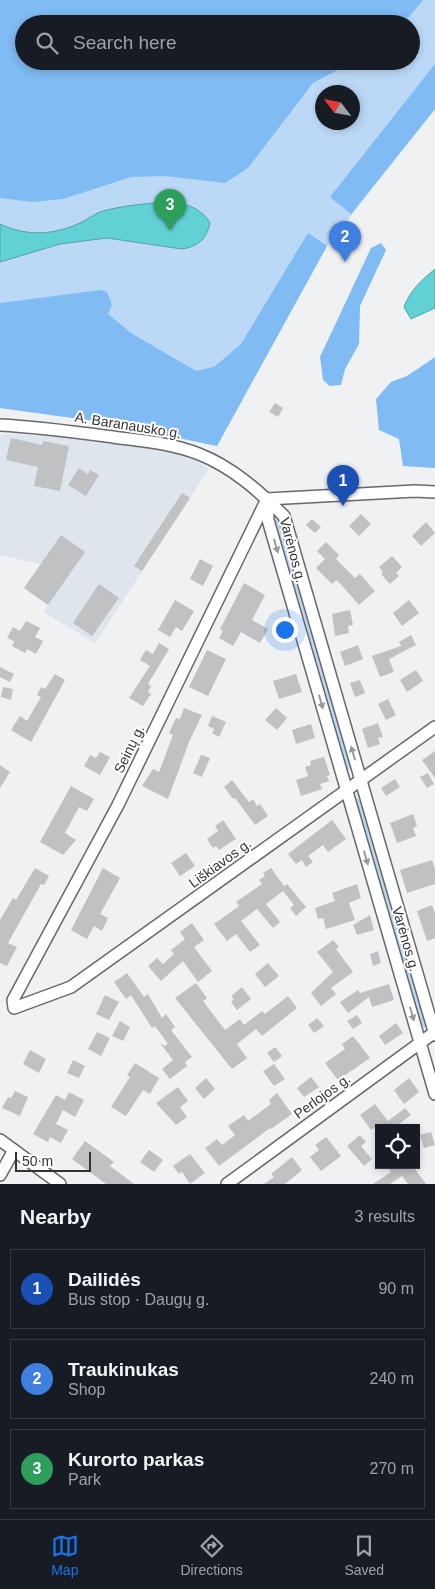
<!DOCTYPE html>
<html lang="en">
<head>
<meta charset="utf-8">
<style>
	:root { --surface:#171b24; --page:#20242c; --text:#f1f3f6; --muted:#9ea1a6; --line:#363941; --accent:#1a73e8 }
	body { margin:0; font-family:Arial,sans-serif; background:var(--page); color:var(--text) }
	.controls { position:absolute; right:15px; bottom:15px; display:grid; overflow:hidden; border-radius:0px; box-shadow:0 2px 8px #0003 }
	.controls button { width:45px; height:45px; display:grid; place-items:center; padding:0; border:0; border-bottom:1px solid var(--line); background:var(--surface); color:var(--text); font:25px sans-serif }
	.compass { position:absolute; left:315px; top:85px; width:45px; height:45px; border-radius:50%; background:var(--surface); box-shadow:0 2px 8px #0003; rotate:302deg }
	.scale { position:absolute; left:15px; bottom:12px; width:76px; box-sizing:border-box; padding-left:5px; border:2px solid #333334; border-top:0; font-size:14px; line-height:18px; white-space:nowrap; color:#333334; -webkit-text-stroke:4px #fff; paint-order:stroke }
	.you { position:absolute; left:284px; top:629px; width:18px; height:18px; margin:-12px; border:4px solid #fff; border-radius:50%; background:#1a73e8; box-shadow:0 0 0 8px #1a73e833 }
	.badge { display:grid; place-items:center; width:32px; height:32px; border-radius:50%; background:var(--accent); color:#fff; font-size:16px; font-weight:700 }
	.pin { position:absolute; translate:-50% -41px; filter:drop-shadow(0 1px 2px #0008) }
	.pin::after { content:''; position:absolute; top:26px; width:18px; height:15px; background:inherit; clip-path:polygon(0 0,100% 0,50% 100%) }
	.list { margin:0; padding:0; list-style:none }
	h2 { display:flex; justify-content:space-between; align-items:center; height:65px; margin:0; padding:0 20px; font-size:21px }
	h2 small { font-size:16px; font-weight:400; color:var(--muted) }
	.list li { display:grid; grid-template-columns:32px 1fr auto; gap:15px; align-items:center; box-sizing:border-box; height:80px; margin:0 10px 10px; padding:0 10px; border:1px solid var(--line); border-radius:0px }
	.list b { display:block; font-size:19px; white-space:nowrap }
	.list p { margin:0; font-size:16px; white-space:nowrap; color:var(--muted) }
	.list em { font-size:16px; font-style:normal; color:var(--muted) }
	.icon { flex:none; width:28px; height:28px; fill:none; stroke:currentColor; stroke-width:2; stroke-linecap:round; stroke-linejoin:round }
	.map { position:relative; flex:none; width:435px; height:1184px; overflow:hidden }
	.search { position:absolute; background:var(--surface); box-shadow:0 2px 8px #0003; left:15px; right:15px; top:15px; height:55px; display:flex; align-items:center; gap:12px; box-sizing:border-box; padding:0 18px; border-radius:28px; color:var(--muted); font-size:19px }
	.sheet { height:335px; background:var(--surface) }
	nav { display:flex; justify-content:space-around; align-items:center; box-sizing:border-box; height:70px; border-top:1px solid var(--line); background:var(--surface); font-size:14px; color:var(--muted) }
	nav a { display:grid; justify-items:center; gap:2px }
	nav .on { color:var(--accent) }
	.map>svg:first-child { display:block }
	.built { fill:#dee5ec }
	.green { fill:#bbd9f7; fill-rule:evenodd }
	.forest { fill:#80bbf3 }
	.water { fill:#61d1d6; stroke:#53a2a5 }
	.building { fill:#bfc1c3 }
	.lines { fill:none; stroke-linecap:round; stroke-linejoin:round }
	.minor-casing { stroke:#666869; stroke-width:14 }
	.minor { stroke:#fff; stroke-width:11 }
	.oneway { fill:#99999a }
	.labels { text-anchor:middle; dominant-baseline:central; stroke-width:4; stroke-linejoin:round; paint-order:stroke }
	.street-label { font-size:14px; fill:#333334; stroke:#fff }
</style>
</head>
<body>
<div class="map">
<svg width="435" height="1184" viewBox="0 0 435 1184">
	<rect width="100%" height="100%" fill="#f0f1f3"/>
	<path class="built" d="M 0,434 L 75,437 L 172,451 L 193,459 L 209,469 L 95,643 L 44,612 L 48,605 L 41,564 L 0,555 Z"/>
	<g class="green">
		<path d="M 0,0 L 435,0 L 435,109 L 327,246 L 217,446 L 102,422 L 0,408 ZM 24,24 L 411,24 L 411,61 L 24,61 ZM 322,92 L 352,92 L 352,122 L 322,122 Z"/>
		<path d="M 274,515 L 279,518 L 351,765 L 349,770 L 345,768 L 273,517 Z"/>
		<path d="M 357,798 L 362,802 L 427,1025 L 424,1028 L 419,1023 L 355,799 Z"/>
	</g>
	<g class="forest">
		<path d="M 0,0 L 423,0 L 403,24 L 24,24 L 24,61 L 354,61 L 313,83 L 248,168 L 225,183 L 165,176 L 131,177 L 63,199 L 33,202 L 0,198 Z"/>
		<path d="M 435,64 L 435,109 L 351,214 L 330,197 Z"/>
		<path d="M 308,233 L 327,246 L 217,446 L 102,422 L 0,408 L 0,303 L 101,290 L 107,292 L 112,305 L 108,314 L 131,333 L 196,371 L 214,367 L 241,344 Z"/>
		<path d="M 381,243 L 386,250 L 360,306 L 359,344 L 345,369 L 341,385 L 330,386 L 323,380 L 320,357 L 371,248 Z"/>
		<path d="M 435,357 L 435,468 L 403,466 L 399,439 L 379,430 L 376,399 L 391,382 L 407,376 Z"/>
	</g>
	<g class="water">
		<path d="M 172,202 C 188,204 202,209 210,223 C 207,239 197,247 182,249 L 107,238 L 60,244 L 0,262 L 0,224 C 28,237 55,235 82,222 C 89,218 96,213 103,211 C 126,205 149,203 172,202 Z"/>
		<path d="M 435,269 L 435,308 L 411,319 L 404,307 C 410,290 422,280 435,269 Z"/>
	</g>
	<g class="building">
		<path d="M 275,403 L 283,408 L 278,417 L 269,412 Z"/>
		<path d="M 11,438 L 42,445 L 43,441 L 69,446 L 60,491 L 34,486 L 38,467 L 6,460 Z"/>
		<path d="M 79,468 L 88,474 L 90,470 L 99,475 L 86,496 L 68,485 Z"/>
		<path d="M 182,493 L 190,498 L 142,571 L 134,566 Z"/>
		<path d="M 361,514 L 371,524 L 359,536 L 349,526 Z"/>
		<path d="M 312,519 L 321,527 L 315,533 L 306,525 Z"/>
		<path d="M 426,522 L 435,533 L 421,546 L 412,536 Z"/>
		<path d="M 61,535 L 85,552 L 48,605 L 24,588 Z"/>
		<path d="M 326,542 L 339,555 L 336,559 L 355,578 L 360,574 L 375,591 L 359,605 L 337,580 L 332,584 L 316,568 L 325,559 L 317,551 Z"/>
		<path d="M 392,556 L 402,567 L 396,573 L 399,576 L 390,584 L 381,574 L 383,572 L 379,567 Z"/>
		<path d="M 200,559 L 213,566 L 203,586 L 190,579 Z"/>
		<path d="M 244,583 L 265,595 L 252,620 L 268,629 L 260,643 L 241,632 L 233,646 L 219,638 L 223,631 L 220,629 Z"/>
		<path d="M 99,584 L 119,598 L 92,636 L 73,623 Z"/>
		<path d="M 175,600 L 194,611 L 182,631 L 176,627 L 170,637 L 158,630 Z"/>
		<path d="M 409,600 L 419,613 L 402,626 L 393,613 Z"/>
		<path d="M 350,610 L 353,625 L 348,626 L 349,633 L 335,636 L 332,614 Z"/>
		<path d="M 26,621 L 40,628 L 35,637 L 43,641 L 36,654 L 27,649 L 25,653 L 12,646 L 14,641 L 7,638 L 13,627 L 20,631 Z"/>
		<path d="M 411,635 L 416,645 L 389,659 L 394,672 L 380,677 L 372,656 L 401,646 L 399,642 Z"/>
		<path d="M 159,643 L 169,649 L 148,684 L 151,686 L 148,692 L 151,694 L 143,706 L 129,698 L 150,666 L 140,660 L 146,650 L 153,654 Z"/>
		<path d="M 358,645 L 363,659 L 345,666 L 340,652 Z"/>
		<path d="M 207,650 L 226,659 L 208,696 L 189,687 Z"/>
		<path d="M 0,667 L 14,674 L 10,682 L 0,677 Z"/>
		<path d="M 416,670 L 423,681 L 407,692 L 400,680 Z"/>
		<path d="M 55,674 L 65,680 L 31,742 L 11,730 L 20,716 L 27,721 L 41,697 L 37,695 L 41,687 L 45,689 Z"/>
		<path d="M 296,674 L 302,692 L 279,699 L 273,681 Z"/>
		<path d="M 360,680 L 365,693 L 355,697 L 350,683 Z"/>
		<path d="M 3,687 L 13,689 L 11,700 L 1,697 Z"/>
		<path d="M 388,699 L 396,715 L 386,720 L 378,704 Z"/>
		<path d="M 184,708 L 202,715 L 189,742 L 168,799 L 142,786 L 153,769 L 159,772 L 173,735 L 169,733 L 176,718 L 180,719 Z"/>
		<path d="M 276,708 L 287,718 L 277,730 L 265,720 Z"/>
		<path d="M 212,716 L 226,722 L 219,737 L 212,733 L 214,729 L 208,726 Z"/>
		<path d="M 378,723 L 383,737 L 378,738 L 380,744 L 368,748 L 362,729 Z"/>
		<path d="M 311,724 L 315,738 L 296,744 L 292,730 Z"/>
		<path d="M 435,751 L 435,778 L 422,760 Z"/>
		<path d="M 100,752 L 110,757 L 100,775 L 84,766 L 90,755 L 96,758 Z"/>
		<path d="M 201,755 L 210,758 L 202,777 L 193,773 Z"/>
		<path d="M 324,757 L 330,775 L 327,776 L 329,781 L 320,784 L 322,789 L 301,796 L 296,780 L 308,776 L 305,767 L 311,765 L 310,761 Z"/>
		<path d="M 0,765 L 10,772 L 0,788 Z"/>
		<path d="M 428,773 L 434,784 L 427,788 L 420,777 Z"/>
		<path d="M 395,779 L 400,787 L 386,796 L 381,788 Z"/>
		<path d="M 232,780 L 249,802 L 253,799 L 257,806 L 260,804 L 268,816 L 255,825 L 235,798 L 233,799 L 224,787 Z"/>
		<path d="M 71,786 L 94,799 L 87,811 L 79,807 L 65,833 L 76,840 L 63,855 L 40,842 Z"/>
		<path d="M 413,814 L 417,826 L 413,828 L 416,836 L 397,843 L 390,823 Z"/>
		<path d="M 223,820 L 236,839 L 219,850 L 216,846 L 213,848 L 207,839 L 218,831 L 215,826 Z"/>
		<path d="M 332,820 L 346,839 L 328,852 L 323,845 L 308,856 L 313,862 L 306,867 L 302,860 L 296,864 L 288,854 Z"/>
		<path d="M 186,853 L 195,866 L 180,876 L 171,863 Z"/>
		<path d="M 432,860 L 435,869 L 435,884 L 407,893 L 400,870 Z"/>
		<path d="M 35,868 L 49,876 L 44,885 L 41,884 L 8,943 L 17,947 L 7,966 L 0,963 L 0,920 L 13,898 L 16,900 Z"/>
		<path d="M 103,868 L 120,878 L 100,914 L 108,918 L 102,931 L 94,926 L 87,939 L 71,930 Z"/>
		<path d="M 271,868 L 284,886 L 287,884 L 306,907 L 296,916 L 290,908 L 294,905 L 283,891 L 266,904 L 280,922 L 273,928 L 257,909 L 241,921 L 260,945 L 250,952 L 236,934 L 227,941 L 214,924 L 239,906 L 236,902 L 262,884 L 259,880 L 265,876 L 263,873 Z"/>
		<path d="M 357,884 L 361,898 L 349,903 L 355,920 L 326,929 L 323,918 L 318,919 L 315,908 L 335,901 L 332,893 Z"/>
		<path d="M 432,905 L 435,914 L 435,938 L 427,941 L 417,911 Z"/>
		<path d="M 370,915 L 374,930 L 357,935 L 353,925 Z"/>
		<path d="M 192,923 L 204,940 L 194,947 L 212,971 L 198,982 L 183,961 L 161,981 L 148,966 L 157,958 L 163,964 L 174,954 L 171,950 L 185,939 L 180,932 Z"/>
		<path d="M 333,940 L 339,947 L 336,949 L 353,972 L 331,988 L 336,994 L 321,1006 L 311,993 L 333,972 L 317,952 Z"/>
		<path d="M 378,951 L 381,963 L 373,966 L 370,954 Z"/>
		<path d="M 268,963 L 279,976 L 265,987 L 255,974 Z"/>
		<path d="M 127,973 L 144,997 L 148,994 L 162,1018 L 166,1014 L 175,1027 L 171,1030 L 192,1057 L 185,1062 L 187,1066 L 170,1079 L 162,1069 L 173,1060 L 160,1043 L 165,1046 L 168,1044 L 155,1026 L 152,1028 L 131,995 L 126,999 L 114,982 Z"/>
		<path d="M 196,983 L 207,998 L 203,1001 L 225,1030 L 240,1019 L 244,1025 L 262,1011 L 265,1014 L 288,996 L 297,1008 L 262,1036 L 256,1029 L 237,1044 L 247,1058 L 232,1069 L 175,998 Z"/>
		<path d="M 389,984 L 394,1000 L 372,1007 L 369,997 L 348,1013 L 340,1002 L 358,990 L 360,993 Z"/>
		<path d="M 242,987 L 251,999 L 237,1010 L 231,1002 L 234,999 L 231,996 Z"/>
		<path d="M 105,995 L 119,1002 L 109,1020 L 96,1014 Z"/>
		<path d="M 357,1015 L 362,1023 L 353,1029 L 347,1021 Z"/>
		<path d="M 317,1018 L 324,1026 L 314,1033 L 308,1025 Z"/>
		<path d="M 120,1021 L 130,1027 L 123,1041 L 112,1036 Z"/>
		<path d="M 396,1023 L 403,1033 L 385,1045 L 379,1036 Z"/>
		<path d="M 97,1032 L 110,1038 L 101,1056 L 88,1049 Z"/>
		<path d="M 353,1036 L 370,1058 L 338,1080 L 325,1063 L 345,1049 L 342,1044 Z"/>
		<path d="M 275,1047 L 282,1056 L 274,1062 L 267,1053 Z"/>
		<path d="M 30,1050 L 46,1059 L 39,1073 L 23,1064 Z"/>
		<path d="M 73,1060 L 85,1066 L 79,1078 L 67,1073 Z"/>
		<path d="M 135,1063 L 159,1078 L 150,1094 L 143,1090 L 126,1116 L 111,1107 L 130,1077 L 127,1075 Z"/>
		<path d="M 274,1064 L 285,1079 L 274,1086 L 263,1071 Z"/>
		<path d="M 311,1077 L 319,1087 L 304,1097 L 297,1088 Z"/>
		<path d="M 206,1078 L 215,1089 L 204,1099 L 195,1088 Z"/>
		<path d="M 409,1078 L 419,1092 L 404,1104 L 394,1090 Z"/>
		<path d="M 178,1087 L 188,1101 L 180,1107 L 187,1117 L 176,1125 L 156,1103 Z"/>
		<path d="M 15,1091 L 28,1097 L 20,1116 L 2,1108 L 8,1097 L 11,1098 Z"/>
		<path d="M 69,1092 L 84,1100 L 75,1117 L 63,1110 L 56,1124 L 68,1130 L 61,1143 L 50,1137 L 48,1142 L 33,1134 L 56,1095 L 65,1100 Z"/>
		<path d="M 277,1093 L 292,1114 L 271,1129 L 270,1128 L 219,1166 L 205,1148 L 217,1139 L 222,1145 L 235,1135 L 228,1126 L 244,1115 L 248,1121 L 271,1104 L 269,1100 Z"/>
		<path d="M 375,1104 L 388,1121 L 405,1108 L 411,1115 L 399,1124 L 402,1128 L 374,1128 L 371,1130 L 360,1115 Z"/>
		<path d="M 431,1132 L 435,1145 L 424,1148 L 420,1135 Z"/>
		<path d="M 360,1135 L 366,1142 L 361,1146 L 372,1159 L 364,1166 L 347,1146 Z"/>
		<path d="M 326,1137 L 341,1156 L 321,1171 L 310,1157 L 319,1150 L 315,1145 Z"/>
		<path d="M 85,1141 L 114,1162 L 110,1166 L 134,1184 L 106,1184 L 72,1159 Z"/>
		<path d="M 149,1150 L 163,1160 L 154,1172 L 140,1162 Z"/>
		<path d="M 190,1154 L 205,1173 L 190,1184 L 182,1172 L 179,1174 L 173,1166 Z"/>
		<path d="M 292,1157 L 302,1170 L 285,1184 L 264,1184 L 274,1177 L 271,1174 Z"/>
		<path d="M 386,1165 L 412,1165 L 426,1184 L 408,1184 L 402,1176 L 390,1184 L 373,1184 L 391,1172 Z"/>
	</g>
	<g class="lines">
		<g class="minor-casing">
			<g id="minor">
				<path d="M 0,425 C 38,427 75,432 113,437 C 142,441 172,443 199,454 C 232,467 259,491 284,516 L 435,1035"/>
				<path d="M 267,499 L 118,805 L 13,1000 L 14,1008 L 71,987 L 435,727"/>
				<path d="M 267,499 L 415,491 L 435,492"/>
				<path d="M 267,500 L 268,520 L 435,1094"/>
				<path d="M 0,1140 L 60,1184"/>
				<path d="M 0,1175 L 14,1150"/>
				<path d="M 227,1184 L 435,1032"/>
			</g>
		</g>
		<use href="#minor" class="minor"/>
	</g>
	<defs><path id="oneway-solid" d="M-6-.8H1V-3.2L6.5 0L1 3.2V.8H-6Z" transform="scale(1.25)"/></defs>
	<g class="oneway">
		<use href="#oneway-solid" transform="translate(276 546) rotate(74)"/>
		<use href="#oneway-solid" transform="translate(321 702) rotate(74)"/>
		<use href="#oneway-solid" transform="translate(353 753) rotate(-106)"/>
		<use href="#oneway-solid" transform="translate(366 858) rotate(74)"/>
		<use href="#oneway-solid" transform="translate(412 1014) rotate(74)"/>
	</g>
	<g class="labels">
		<g class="street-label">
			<text transform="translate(128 425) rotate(9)">A. Baranausko g.</text>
			<text transform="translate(293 550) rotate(75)">Varėnos g.</text>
			<text transform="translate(129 749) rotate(-64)">Seinų g.</text>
			<text transform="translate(220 863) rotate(-36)">Liškiavos g.</text>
			<text transform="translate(406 939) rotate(74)">Varėnos g.</text>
			<text transform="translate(322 1096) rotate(-36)">Perlojos g.</text>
		</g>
	</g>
</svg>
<div class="controls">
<button><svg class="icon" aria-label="locate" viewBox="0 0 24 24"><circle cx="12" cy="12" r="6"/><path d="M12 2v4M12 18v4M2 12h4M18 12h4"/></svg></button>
</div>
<svg class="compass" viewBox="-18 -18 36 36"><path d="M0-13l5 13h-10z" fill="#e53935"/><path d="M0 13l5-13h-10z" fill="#9ea1a6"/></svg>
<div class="scale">50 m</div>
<div class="you"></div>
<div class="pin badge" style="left:343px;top:506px;background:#1a4fb4">1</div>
<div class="pin badge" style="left:345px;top:262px;background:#3f7fe0">2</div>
<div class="pin badge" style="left:170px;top:230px;background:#2e9e5b">3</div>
<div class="search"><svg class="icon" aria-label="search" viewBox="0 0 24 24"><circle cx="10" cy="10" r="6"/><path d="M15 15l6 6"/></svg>Search here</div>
</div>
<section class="sheet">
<h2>Nearby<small>3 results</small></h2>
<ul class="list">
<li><span class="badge" style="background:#1a4fb4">1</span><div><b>Dailidės</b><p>Bus stop · Daugų g.</p></div><em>90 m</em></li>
<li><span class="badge" style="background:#3f7fe0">2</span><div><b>Traukinukas</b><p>Shop</p></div><em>240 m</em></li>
<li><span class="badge" style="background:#2e9e5b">3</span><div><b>Kurorto parkas</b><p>Park</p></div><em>270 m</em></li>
</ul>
</section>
<nav>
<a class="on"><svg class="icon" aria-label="map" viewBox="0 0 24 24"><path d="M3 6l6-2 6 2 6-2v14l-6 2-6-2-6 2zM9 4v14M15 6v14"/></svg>Map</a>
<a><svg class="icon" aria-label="directions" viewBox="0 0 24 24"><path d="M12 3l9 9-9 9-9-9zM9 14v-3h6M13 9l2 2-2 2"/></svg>Directions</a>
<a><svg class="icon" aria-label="saved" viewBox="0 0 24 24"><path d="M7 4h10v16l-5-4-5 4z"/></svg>Saved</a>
</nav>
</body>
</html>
